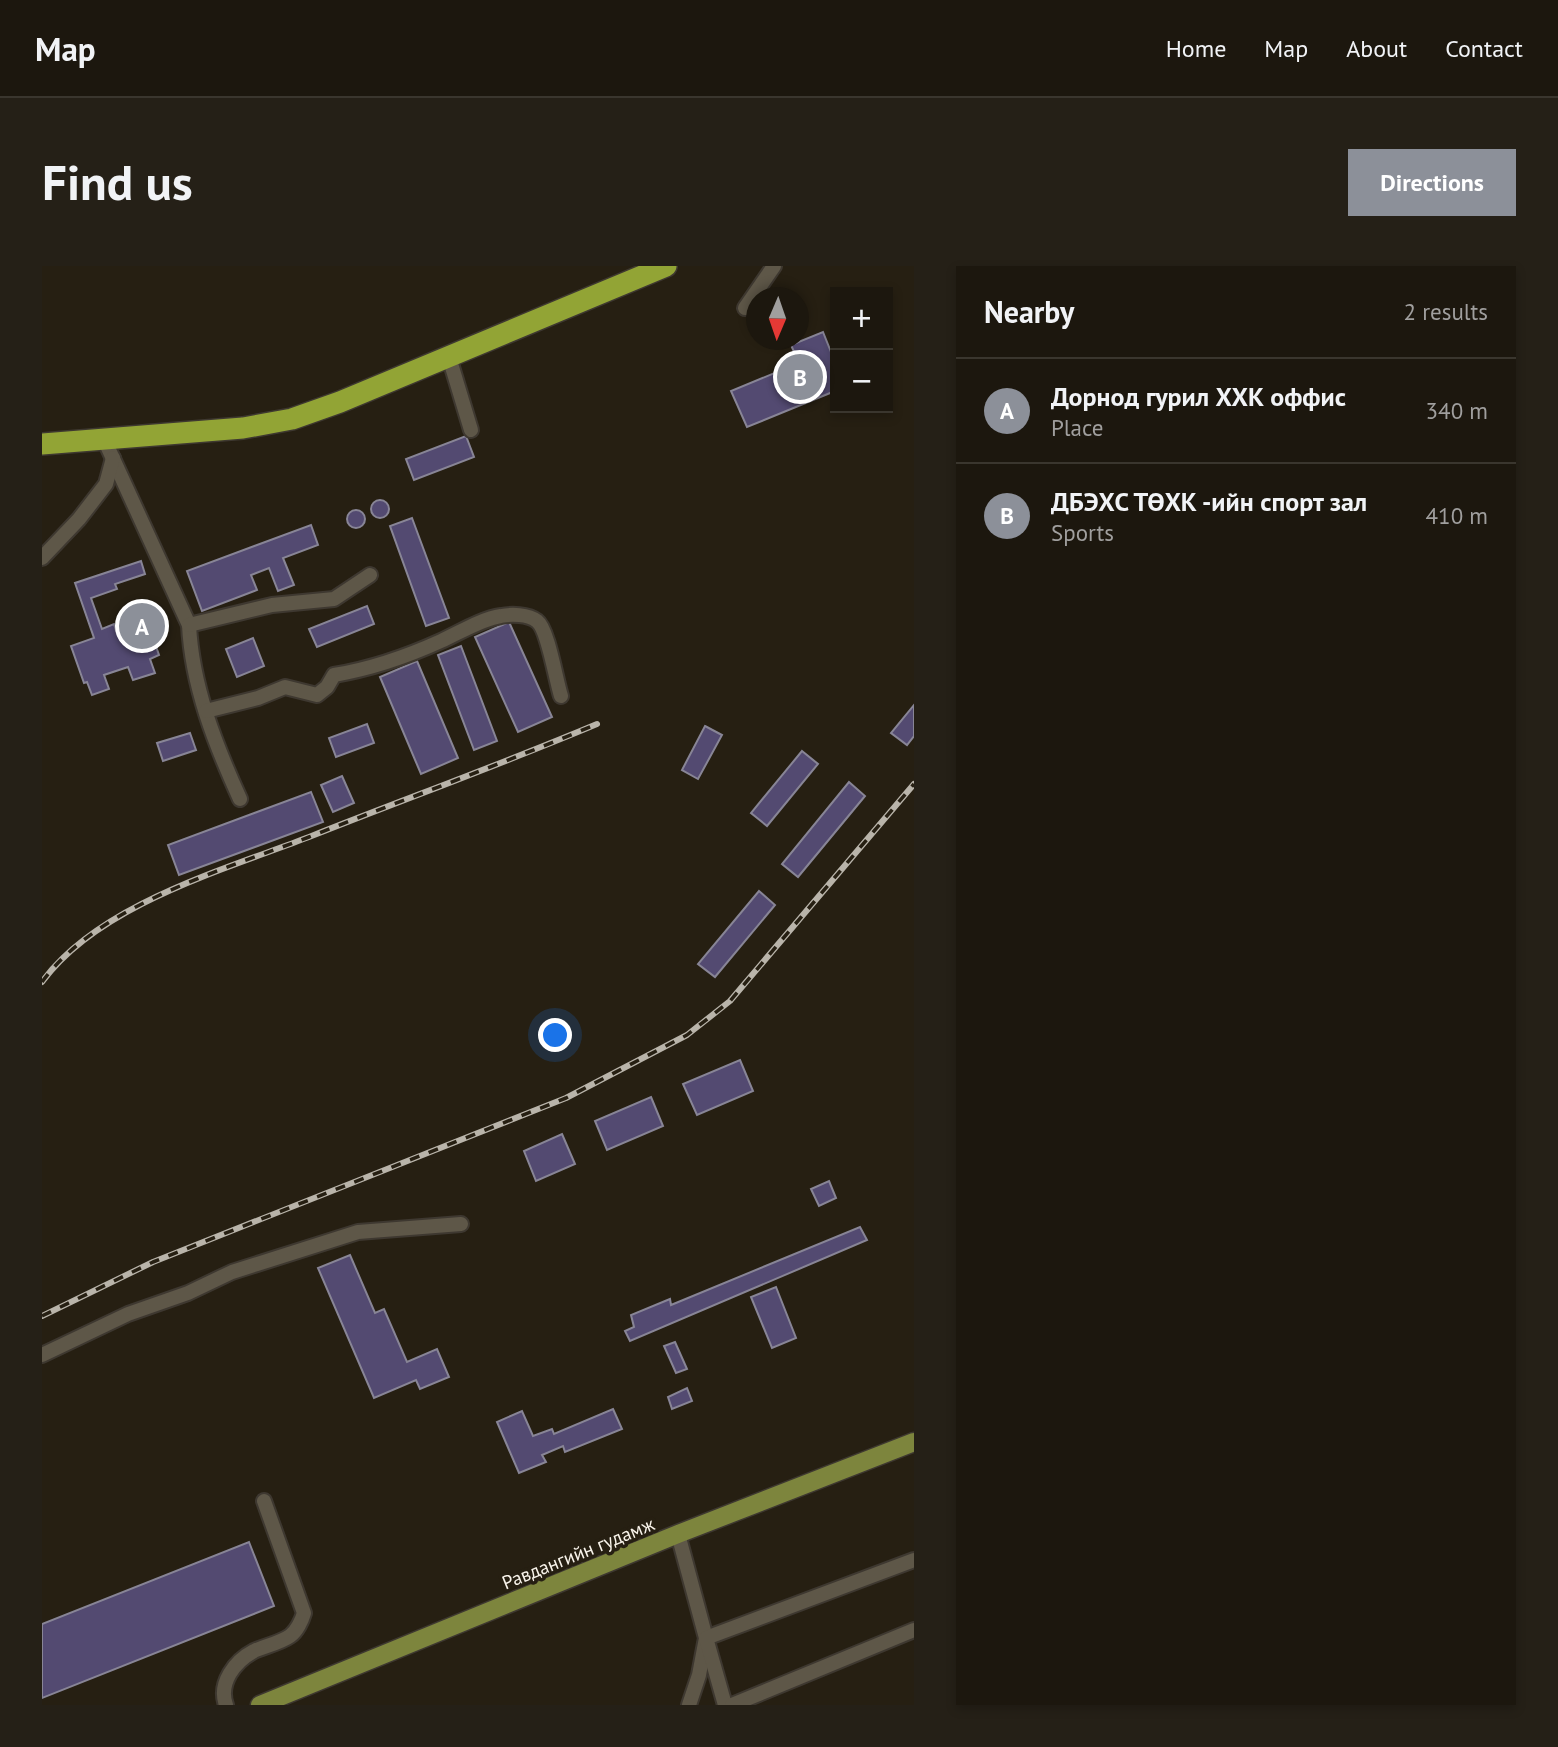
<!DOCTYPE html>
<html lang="en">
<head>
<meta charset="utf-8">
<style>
	:root { --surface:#1c170e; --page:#252017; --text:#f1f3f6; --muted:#a09f9e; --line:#3a362e; --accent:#8c9099 }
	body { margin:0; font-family:"PT Sans",sans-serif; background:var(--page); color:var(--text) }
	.controls { position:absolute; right:21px; top:21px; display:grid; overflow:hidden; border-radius:0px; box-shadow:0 4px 10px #0003 }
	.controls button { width:63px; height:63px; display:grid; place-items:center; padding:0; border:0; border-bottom:2px solid var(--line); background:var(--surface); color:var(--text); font:35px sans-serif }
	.compass { position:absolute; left:704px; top:21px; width:63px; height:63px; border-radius:50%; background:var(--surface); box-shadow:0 4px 10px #0003; rotate:182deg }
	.you { position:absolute; left:514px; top:770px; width:24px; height:24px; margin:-18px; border:5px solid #fff; border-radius:50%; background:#1a73e8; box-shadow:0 0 0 10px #1a73e833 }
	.badge { display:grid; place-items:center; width:46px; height:46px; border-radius:50%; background:var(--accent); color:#fff; font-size:23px; font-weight:700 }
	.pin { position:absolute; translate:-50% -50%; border:4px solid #fff; box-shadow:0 2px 7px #0006 }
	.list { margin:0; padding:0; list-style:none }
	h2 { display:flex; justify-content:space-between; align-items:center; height:91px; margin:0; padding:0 28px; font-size:30px }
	h2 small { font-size:23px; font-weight:400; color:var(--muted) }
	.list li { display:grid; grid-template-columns:46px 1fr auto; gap:21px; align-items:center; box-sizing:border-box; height:105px; padding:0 28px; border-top:2px solid var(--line) }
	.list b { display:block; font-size:26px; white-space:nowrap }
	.list p { margin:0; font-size:23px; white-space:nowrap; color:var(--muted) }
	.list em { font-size:23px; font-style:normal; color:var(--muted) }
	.map { position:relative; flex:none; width:872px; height:1439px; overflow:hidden; border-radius:0px }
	header { display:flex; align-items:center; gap:42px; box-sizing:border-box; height:98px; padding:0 35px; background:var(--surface); border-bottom:2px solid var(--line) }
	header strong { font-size:33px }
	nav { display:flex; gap:38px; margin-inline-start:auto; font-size:24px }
	.intro { display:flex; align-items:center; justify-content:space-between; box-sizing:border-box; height:168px; padding:0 42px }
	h1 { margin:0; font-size:49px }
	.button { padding:18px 32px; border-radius:0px; background:var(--accent); color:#fff; font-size:24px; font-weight:700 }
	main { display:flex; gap:42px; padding:0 42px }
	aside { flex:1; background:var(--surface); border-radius:0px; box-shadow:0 4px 10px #0003 }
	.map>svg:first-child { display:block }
	.building { fill:#534a71; stroke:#888596; stroke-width:2 }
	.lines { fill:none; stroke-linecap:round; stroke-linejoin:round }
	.minor-casing { stroke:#3e3830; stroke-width:18 }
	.major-casing { stroke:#3e3830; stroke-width:21 }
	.highway-casing { stroke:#3e3830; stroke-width:24 }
	.minor { stroke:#5e5748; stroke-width:14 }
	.major { stroke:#7d853d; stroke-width:18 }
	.highway { stroke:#92a435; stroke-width:21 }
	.rail-casing { stroke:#b9b4aa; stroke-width:6 }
	.rail { stroke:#261f12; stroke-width:3.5; stroke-dasharray:10; stroke-linecap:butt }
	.labels { text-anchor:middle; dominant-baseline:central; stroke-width:7; stroke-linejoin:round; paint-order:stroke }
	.street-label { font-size:19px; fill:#f9f4eb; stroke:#261f12 }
</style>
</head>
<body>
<header>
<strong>Map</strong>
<nav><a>Home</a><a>Map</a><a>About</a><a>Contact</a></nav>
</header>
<div class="intro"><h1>Find us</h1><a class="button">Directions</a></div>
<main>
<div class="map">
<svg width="872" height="1439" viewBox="0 0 872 1439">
	<rect width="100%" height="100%" fill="#261f12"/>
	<g class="building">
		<path d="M 781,66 L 793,96 L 793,125 L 705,161 L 689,125 L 757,97 L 749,79 Z"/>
		<path d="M 424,170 L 432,191 L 372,214 L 364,193 Z"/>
		<circle cx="338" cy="243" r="9"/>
		<circle cx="314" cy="253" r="9"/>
		<path d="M 370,252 L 407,352 L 384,360 L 348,260 Z"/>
		<path d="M 269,259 L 276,279 L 241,292 L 252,319 L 236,325 L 227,302 L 209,309 L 215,324 L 160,345 L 145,305 Z"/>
		<path d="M 99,295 L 103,308 L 73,318 L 75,323 L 49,332 L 60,363 L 72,358 L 75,368 L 94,362 L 91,355 L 99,352 L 101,356 L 105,355 L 117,389 L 108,393 L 113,407 L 91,414 L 86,401 L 62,409 L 67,423 L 50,429 L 45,416 L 42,417 L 29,380 L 52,372 L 33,317 Z"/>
		<path d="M 325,340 L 332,358 L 275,381 L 267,363 Z"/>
		<path d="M 467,356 L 510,451 L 476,466 L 433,371 Z"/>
		<path d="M 211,372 L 222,400 L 195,411 L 184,383 Z"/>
		<path d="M 419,380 L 455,475 L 432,484 L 396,389 Z"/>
		<path d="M 375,395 L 416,492 L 379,508 L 338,411 Z"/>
		<path d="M 872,439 L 872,470 L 865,479 L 849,467 Z"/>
		<path d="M 325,458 L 332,477 L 294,491 L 287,472 Z"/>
		<path d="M 663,460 L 680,469 L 656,513 L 640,504 Z"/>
		<path d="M 148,467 L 154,484 L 121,495 L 115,477 Z"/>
		<path d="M 760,485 L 776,498 L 725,560 L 709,547 Z"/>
		<path d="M 300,510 L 312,537 L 291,546 L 279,519 Z"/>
		<path d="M 807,516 L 823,530 L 756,611 L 740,598 Z"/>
		<path d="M 269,526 L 281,556 L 137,609 L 126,579 Z"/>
		<path d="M 717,625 L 733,639 L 673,711 L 656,698 Z"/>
		<path d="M 698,794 L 711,825 L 655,849 L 641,818 Z"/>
		<path d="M 609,831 L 621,860 L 565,884 L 553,855 Z"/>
		<path d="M 520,868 L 533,898 L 494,915 L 482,885 Z"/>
		<path d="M 787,915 L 794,932 L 777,940 L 769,923 Z"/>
		<path d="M 818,961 L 825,974 L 588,1075 L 583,1065 L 592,1061 L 589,1049 L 628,1033 L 629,1039 Z"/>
		<path d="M 308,989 L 333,1047 L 342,1043 L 365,1096 L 395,1083 L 407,1111 L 378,1123 L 374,1114 L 332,1132 L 276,1002 Z"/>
		<path d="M 734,1021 L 754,1072 L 730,1082 L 709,1031 Z"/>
		<path d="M 633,1076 L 645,1103 L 634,1107 L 622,1080 Z"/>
		<path d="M 645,1122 L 650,1135 L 630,1143 L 626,1131 Z"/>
		<path d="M 571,1143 L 580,1163 L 523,1186 L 521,1180 L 500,1189 L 504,1196 L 477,1207 L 455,1156 L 480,1145 L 491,1170 L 510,1163 L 512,1168 Z"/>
		<path d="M 207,1276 L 232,1340 L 0,1432 L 0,1358 Z"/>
	</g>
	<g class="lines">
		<g class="minor-casing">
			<g id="minor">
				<path d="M 703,42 L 732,0"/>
				<path d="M 407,91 L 429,164"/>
				<path d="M 62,173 L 147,359 C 150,420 173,478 198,533"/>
				<path d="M 0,292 L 37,253 L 64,218 L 71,192"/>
				<path d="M 147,359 L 230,339 L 292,333 L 328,309"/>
				<path d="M 164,445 L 216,432 L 243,421 L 275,429 L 285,421 L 292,409 C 328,403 366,390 399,375 C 417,367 439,353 459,350 C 469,348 486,348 495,355 C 506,363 514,415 519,430"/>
				<path d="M 0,1089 L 86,1048 L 146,1027 L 190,1006 L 316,966 L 419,958"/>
				<path d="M 636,1268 L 664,1372 L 657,1409 L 647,1439"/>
				<path d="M 184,1439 C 176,1417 193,1395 212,1385 C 223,1380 238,1377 248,1370 C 255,1365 260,1354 262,1347 L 222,1235"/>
				<path d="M 683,1439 L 664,1372 L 872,1294"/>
				<path d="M 690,1439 L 872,1364"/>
			</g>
		</g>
		<g class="major-casing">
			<path id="major" d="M 218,1439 L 636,1268 L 872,1176"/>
		</g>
		<g class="highway-casing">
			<path id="highway" d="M 0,178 L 201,162 L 250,153 L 298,136 L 624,0"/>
		</g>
		<use href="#minor" class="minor"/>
		<use href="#major" class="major"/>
		<use href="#highway" class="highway"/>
		<g class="rail-casing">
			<g id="rail">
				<path d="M 0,716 C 56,639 181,604 267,571 C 363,533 460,498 555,458"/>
				<path d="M 0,1050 L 111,996 L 524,832 L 645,769 L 688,735 L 872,518"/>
			</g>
		</g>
		<use href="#rail" class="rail"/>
	</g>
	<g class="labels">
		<g class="street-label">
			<text transform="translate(536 1287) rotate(-22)">Равдангийн гудамж</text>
		</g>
	</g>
</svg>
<div class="controls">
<button>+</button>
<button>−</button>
</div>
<svg class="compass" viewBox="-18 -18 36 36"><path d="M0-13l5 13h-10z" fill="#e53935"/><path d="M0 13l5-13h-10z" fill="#a09f9e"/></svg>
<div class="you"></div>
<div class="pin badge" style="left:100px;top:360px">A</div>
<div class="pin badge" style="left:758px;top:111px">B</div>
</div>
<aside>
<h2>Nearby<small>2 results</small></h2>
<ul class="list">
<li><span class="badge">A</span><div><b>Дорнод гурил ХХК оффис</b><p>Place</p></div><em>340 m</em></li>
<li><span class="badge">B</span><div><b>ДБЭХС ТӨХК -ийн спорт зал</b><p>Sports</p></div><em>410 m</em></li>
</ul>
</aside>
</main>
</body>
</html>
